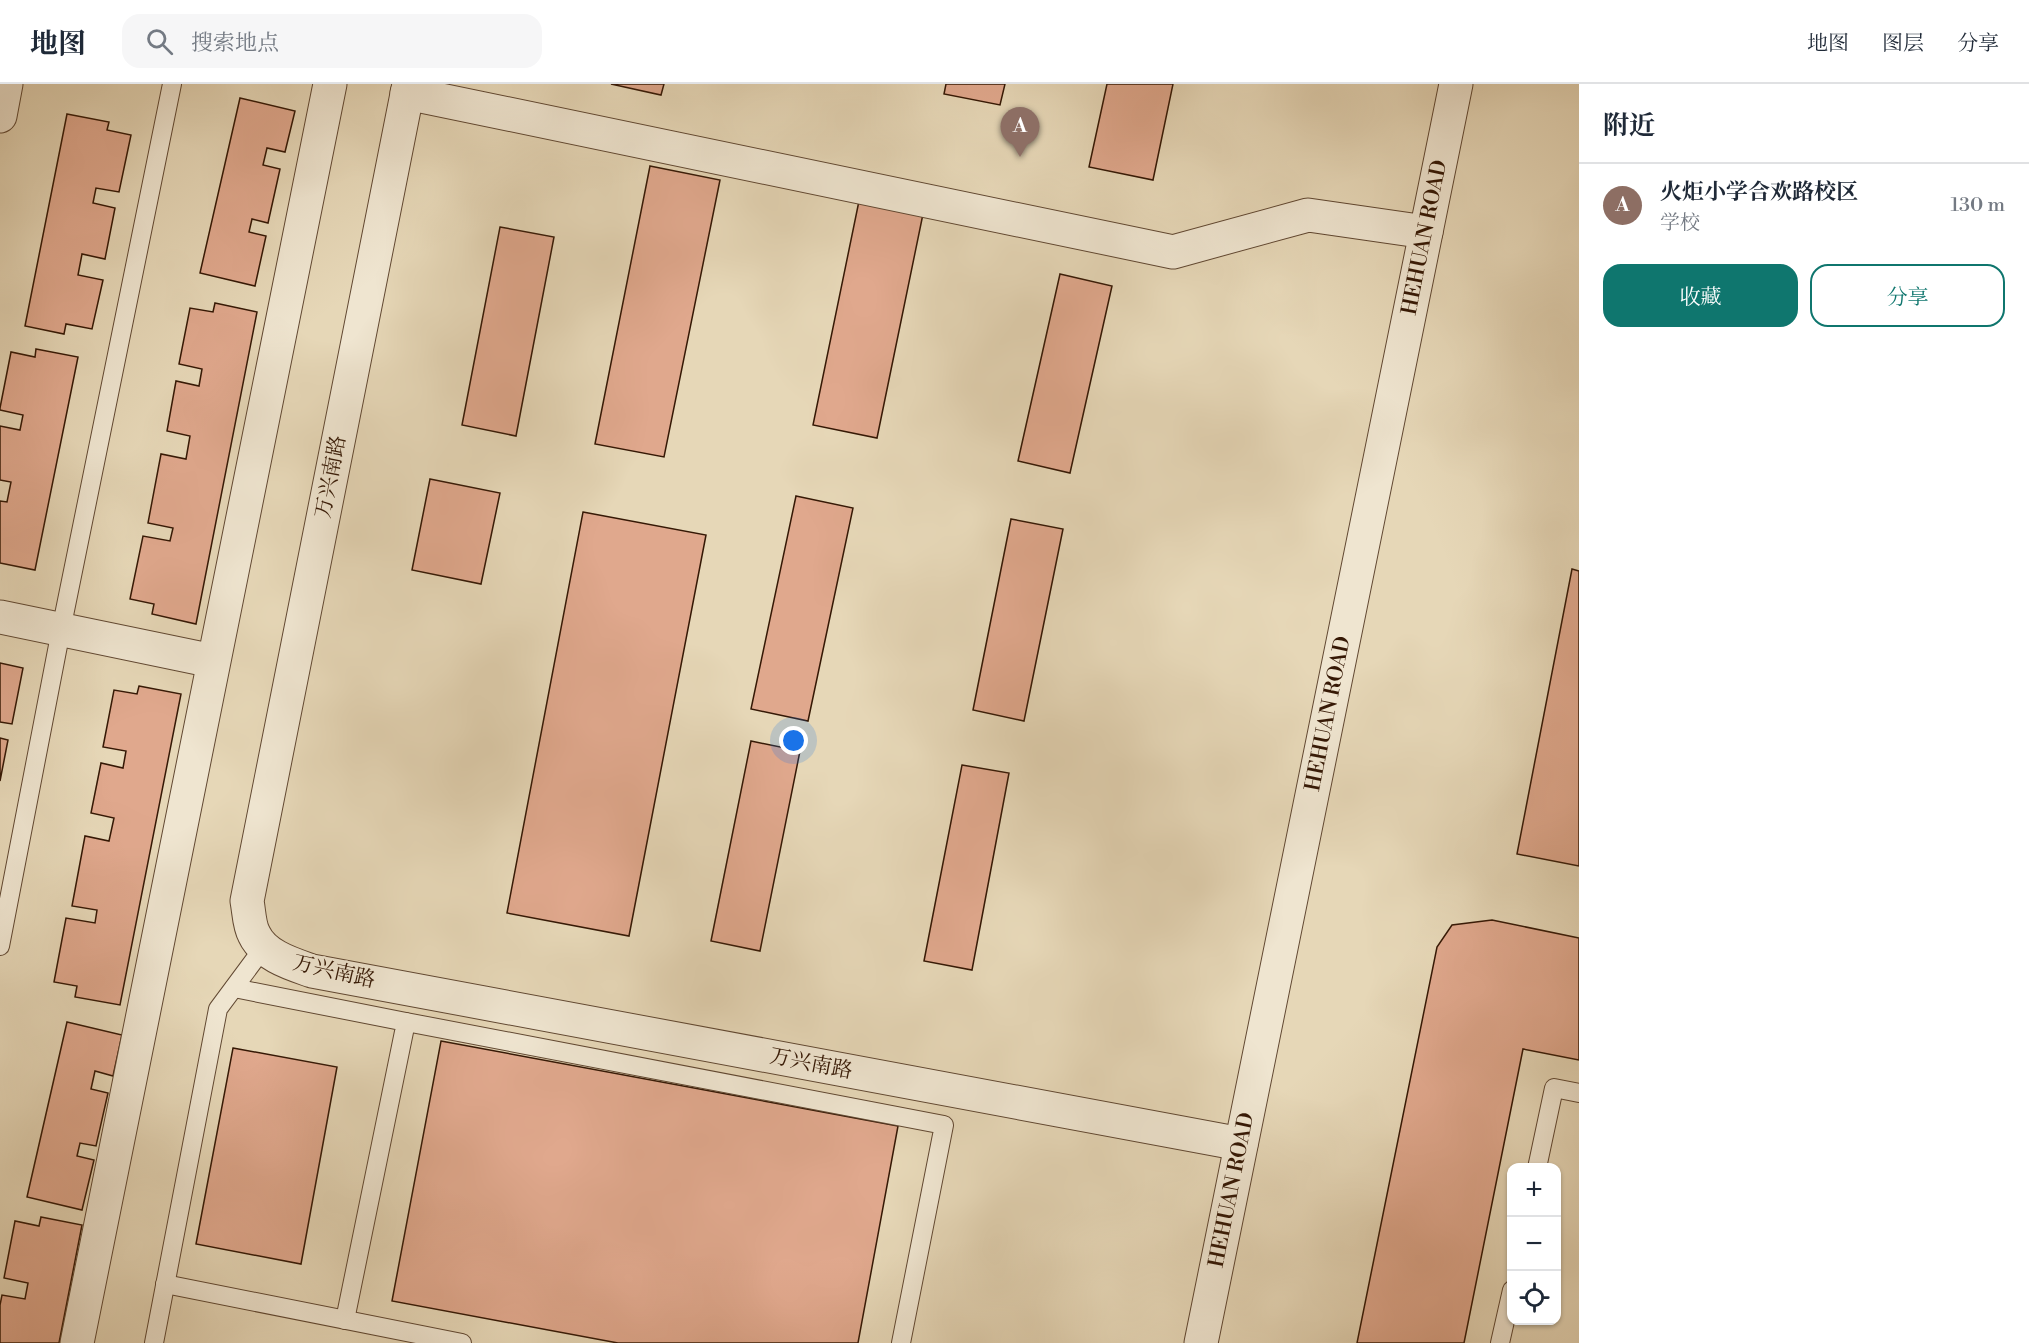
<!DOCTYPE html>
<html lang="zh">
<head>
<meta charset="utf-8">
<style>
	:root { --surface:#fff; --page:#f6f6f7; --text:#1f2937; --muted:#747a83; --line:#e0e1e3; --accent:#0f766e }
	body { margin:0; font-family:"Libre Bodoni","Noto Serif SC",serif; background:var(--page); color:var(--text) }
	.controls { position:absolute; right:18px; bottom:18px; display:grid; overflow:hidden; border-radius:12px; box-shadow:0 2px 4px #0004 }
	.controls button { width:54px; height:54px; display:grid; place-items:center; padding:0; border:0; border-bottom:2px solid var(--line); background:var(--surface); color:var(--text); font:30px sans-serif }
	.you { position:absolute; left:794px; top:657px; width:21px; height:21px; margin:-15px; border:4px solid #fff; border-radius:50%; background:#1a73e8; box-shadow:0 0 0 9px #1a73e833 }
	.badge { display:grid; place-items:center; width:39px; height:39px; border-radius:50%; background:var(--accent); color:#fff; font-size:20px; font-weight:700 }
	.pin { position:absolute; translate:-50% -50px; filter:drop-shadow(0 2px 3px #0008) }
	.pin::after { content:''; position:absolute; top:32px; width:21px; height:18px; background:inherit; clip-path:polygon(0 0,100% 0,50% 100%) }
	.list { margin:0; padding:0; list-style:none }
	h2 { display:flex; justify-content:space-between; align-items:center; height:78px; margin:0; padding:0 24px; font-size:26px }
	h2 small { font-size:20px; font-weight:400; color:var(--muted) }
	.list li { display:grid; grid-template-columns:39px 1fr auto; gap:18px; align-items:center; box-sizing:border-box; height:84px; padding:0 24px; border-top:2px solid var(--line) }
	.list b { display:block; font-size:22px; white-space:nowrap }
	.list p { margin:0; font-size:20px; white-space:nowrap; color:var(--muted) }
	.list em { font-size:20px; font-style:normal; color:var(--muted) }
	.actions { display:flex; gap:12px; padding:18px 24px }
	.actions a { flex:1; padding:14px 0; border:2px solid var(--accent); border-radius:18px; text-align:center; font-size:21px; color:var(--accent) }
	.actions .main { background:var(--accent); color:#fff }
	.icon { flex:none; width:33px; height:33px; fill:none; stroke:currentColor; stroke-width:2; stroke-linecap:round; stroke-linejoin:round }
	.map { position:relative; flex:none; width:1579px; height:1259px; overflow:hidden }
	header { display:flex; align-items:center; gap:36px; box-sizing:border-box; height:84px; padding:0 30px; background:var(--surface); border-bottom:2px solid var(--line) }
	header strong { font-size:28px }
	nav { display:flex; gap:33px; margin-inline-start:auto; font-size:21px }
	.search { width:420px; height:54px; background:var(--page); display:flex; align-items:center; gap:15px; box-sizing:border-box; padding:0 21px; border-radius:18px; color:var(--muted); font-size:22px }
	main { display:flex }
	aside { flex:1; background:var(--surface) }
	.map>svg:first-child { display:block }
	.building { fill:#e0a88d; stroke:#351805; stroke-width:1.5 }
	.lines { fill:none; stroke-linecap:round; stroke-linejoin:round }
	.service-casing { stroke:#614832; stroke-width:20 }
	.minor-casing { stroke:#614832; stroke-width:35 }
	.tertiary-casing { stroke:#614832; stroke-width:35 }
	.service { stroke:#efe5d0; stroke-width:18 }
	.minor { stroke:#efe5d0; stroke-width:33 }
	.tertiary { stroke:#efe5d0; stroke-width:33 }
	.labels { text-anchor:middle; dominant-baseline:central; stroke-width:4.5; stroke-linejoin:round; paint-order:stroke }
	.street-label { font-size:21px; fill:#351805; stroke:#efe5d0 }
</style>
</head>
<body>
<header>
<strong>地图</strong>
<div class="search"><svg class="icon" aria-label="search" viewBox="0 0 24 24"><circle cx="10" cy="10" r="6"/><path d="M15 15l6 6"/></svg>搜索地点</div>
<nav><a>地图</a><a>图层</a><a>分享</a></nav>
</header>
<main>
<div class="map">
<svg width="1579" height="1259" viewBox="0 0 1579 1259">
	<rect width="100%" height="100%" fill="#e6d7b7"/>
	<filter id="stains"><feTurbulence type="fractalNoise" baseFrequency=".00333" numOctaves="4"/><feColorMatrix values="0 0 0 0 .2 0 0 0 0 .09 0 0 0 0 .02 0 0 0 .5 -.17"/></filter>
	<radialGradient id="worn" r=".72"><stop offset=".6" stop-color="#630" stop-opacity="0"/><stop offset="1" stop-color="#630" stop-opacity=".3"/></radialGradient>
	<g class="building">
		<path d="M 611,0 L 664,0 L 661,11 Z"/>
		<path d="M 946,0 L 1005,0 L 1000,21 L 944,10 Z"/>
		<path d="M 1107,0 L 1173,0 L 1153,96 L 1089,83 Z"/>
		<path d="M 240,14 L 295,27 L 285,68 L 267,64 L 263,81 L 280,85 L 268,139 L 252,135 L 249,148 L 266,152 L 255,202 L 200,189 Z"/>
		<path d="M 67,30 L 109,38 L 107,46 L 131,51 L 119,108 L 96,104 L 93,119 L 115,124 L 105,175 L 82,170 L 78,191 L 103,196 L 92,245 L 66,240 L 64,250 L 25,242 Z"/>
		<path d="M 650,82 L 720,96 L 664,373 L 595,360 Z"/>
		<path d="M 859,117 L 923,130 L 877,354 L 813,341 Z"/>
		<path d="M 500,143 L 554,153 L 516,352 L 462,341 Z"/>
		<path d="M 1060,190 L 1112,202 L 1070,389 L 1018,377 Z"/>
		<path d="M 215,219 L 257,228 L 196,540 L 152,530 L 154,520 L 130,515 L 143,452 L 170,457 L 173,444 L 148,439 L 161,370 L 186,375 L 190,352 L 167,347 L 176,297 L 199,302 L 202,285 L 179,280 L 190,224 L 213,228 Z"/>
		<path d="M 36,265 L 78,273 L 35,486 L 0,479 L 0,417 L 7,418 L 11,398 L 0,396 L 0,342 L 20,346 L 23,331 L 0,326 L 0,324 L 11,268 L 35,273 Z"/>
		<path d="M 430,395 L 500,409 L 481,500 L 412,486 Z"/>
		<path d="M 796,412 L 853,424 L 808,637 L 751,625 Z"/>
		<path d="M 583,428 L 706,451 L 629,852 L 507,829 Z"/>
		<path d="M 1011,435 L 1063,445 L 1024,637 L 973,626 Z"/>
		<path d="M 1572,485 L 1579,487 L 1579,782 L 1517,770 Z"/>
		<path d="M 0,579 L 23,584 L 12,640 L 0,638 Z"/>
		<path d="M 139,602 L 181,610 L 120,921 L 75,913 L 77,902 L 54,898 L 66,834 L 95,839 L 97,826 L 72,822 L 85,752 L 109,757 L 114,734 L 91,729 L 101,679 L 123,684 L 126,667 L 103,663 L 114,606 L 137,610 Z"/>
		<path d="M 0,654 L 8,656 L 0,697 Z"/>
		<path d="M 751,657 L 800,667 L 760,867 L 711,857 Z"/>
		<path d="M 962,681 L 1009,689 L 972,886 L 924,877 Z"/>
		<path d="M 1492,836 L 1579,854 L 1579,976 L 1523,965 L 1464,1259 L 1357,1259 L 1437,863 L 1452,841 Z"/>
		<path d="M 67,938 L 122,951 L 113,992 L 95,987 L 91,1005 L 108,1009 L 96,1062 L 80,1059 L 77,1072 L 94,1076 L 82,1126 L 27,1113 Z"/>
		<path d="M 441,957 L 898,1042 L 858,1259 L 618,1259 L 392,1217 Z"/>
		<path d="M 233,964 L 337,983 L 301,1180 L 196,1160 Z"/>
		<path d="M 41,1133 L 82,1141 L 59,1259 L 0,1259 L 0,1221 L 2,1211 L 25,1215 L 28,1199 L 4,1194 L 15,1137 L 39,1142 Z"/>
	</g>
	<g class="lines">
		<g class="service-casing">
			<g id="service">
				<path d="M 0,862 L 61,546 L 172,0"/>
				<path d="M 234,904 L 406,938 L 345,1236"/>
				<path d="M 406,938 L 944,1041 L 901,1259"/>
				<path d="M 1537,1084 L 1554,1004 L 1579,1009"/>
				<path d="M 165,1200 L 462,1259"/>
				<path d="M 154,1259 L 218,925 L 264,863"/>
				<path d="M 1500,1259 L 1512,1206"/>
			</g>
		</g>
		<g class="minor-casing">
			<g id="minor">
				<path d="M 409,0 L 247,817 C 249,827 249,841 254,850 C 264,872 292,880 312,887 L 1241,1060"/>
				<path d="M 407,9 L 1173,168 L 1308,131 L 1426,148"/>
				<path d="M 0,32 L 6,0"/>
				<path d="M 0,533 L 213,577"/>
				<path d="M 77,1259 L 330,0"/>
			</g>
		</g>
		<g class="tertiary-casing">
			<g id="tertiary">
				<path id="s1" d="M 1201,1259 L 1456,0"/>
			</g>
		</g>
		<use href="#service" class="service"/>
		<use href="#minor" class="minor"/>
		<use href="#tertiary" class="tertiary"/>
	</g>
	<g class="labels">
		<g class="street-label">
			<text stroke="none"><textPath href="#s1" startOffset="1128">HEHUAN ROAD</textPath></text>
			<text transform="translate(331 393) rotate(-79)">万兴南路</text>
			<text stroke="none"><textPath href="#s1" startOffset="642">HEHUAN ROAD</textPath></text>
			<text transform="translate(334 888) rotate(13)">万兴南路</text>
			<text transform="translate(811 980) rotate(11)">万兴南路</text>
			<text stroke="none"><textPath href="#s1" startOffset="156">HEHUAN ROAD</textPath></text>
		</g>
	</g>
	<rect width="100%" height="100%" filter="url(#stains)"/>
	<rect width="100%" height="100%" fill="url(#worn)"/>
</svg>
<div class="controls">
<button>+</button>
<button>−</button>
<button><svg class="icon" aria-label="locate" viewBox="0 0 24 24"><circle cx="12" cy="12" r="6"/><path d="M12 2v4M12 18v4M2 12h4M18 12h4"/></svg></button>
</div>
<div class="you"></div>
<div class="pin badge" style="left:1020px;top:73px;background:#8d6e63">A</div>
</div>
<aside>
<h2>附近<small></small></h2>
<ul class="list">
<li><span class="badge" style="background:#8d6e63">A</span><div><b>火炬小学合欢路校区</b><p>学校</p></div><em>130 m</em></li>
</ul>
<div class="actions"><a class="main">收藏</a><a>分享</a></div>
</aside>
</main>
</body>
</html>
